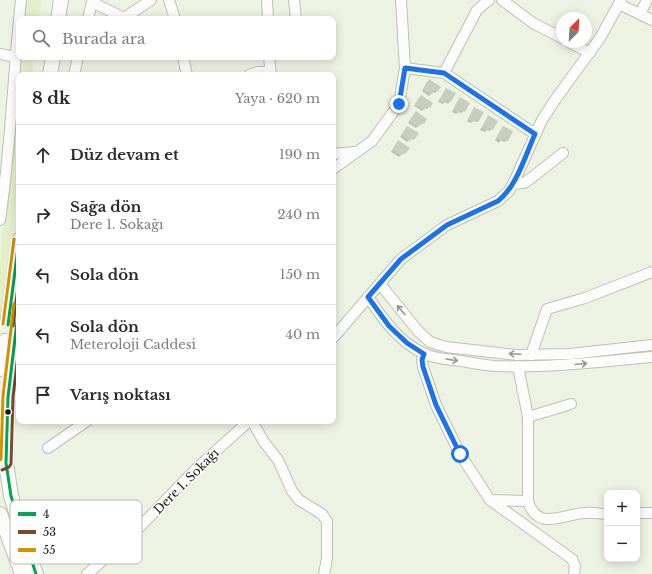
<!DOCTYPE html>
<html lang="tr">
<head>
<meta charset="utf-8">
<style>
	:root { --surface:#fff; --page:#f2f2f3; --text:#2b2b33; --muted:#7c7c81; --line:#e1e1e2 }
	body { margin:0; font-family:"Libre Baskerville",serif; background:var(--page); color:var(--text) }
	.controls { position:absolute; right:12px; bottom:12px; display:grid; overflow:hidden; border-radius:8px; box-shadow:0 2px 10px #0003 }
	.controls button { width:36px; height:36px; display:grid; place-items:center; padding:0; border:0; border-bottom:1px solid var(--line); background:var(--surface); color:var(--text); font:20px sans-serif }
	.compass { position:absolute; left:556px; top:12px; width:36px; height:36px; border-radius:50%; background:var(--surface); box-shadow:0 2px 10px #0003; rotate:24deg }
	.stop { position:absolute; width:12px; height:12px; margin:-9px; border:3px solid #1a73e8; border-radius:50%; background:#fff }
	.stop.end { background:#1a73e8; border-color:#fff; box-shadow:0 1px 4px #0008 }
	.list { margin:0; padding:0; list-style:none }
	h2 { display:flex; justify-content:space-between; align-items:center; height:52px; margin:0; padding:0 16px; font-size:17px }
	h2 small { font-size:13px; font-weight:400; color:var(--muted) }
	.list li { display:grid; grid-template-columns:26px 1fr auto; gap:12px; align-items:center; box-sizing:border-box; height:60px; padding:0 16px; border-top:1px solid var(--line) }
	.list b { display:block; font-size:15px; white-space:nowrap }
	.list p { margin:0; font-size:13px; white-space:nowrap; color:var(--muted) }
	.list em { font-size:13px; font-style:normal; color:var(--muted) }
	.icon { flex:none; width:22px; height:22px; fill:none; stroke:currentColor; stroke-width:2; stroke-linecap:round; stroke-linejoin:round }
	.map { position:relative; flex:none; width:652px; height:574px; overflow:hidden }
	.search { position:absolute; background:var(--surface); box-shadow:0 2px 10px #0003; left:16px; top:16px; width:320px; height:44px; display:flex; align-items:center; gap:10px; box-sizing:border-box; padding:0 14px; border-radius:8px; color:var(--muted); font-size:15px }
	.panel { position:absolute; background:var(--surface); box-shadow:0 2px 10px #0003; left:16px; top:72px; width:320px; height:352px; border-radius:8px }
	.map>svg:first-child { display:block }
	.green { fill:#e3efc9 }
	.shadow { fill:#0003 }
	.building { fill:#c8cebb }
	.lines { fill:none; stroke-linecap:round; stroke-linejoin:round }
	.minor-casing { stroke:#bdc1b4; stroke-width:12 }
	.highway-casing { stroke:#bdc1b4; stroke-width:16 }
	.minor { stroke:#fcfdfb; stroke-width:10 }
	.highway { stroke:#fcfdfb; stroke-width:14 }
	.bus-1-casing { stroke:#fff; stroke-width:6 }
	.bus-2-casing { stroke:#fff; stroke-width:6 }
	.bus-3-casing { stroke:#fff; stroke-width:6 }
	.bus-1 { stroke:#00a651; stroke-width:3 }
	.bus-2 { stroke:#7a4b2a; stroke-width:3 }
	.bus-3 { stroke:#d59102; stroke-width:3 }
	.oneway { stroke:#94968f }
	.route { stroke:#1a73e8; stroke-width:5 }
	.bus-dot { fill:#14170c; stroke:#fff; stroke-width:1.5 }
	.labels { text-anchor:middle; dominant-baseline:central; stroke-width:3; stroke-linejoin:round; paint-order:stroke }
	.street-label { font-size:12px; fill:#14170c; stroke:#fff }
	.key { fill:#fff; stroke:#b8b9b6; stroke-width:1 }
	.key-label { font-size:11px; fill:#14170c }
</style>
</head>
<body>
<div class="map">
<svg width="652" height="574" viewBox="0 0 652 574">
	<rect width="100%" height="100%" fill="#edf3e2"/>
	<g class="green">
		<path d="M 23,0 L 41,0 L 39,19 L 21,19 Z"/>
		<path d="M 19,57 L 34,57 L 32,75 L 19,75 L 19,175 L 0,324 L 0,259 Z"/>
	</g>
	<g class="shadow">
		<path d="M 427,82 L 437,91 L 435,93 L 433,92 L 429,96 L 422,91 Z"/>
		<path d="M 446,89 L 455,93 L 448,104 L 445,102 L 443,104 L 438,102 Z"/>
		<path d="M 420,98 L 432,103 L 427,109 L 425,108 L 422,111 L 414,106 Z"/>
		<path d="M 458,100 L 469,103 L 462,113 L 459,112 L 456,114 L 452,112 Z"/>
		<path d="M 473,110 L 479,121 L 477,122 L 473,121 L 471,123 L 467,121 Z"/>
		<path d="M 414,114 L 426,119 L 421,125 L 419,124 L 416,128 L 408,123 Z"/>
		<path d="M 488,117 L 497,121 L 490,131 L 487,130 L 485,132 L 480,130 Z"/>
		<path d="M 503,127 L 507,140 L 505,142 L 501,140 L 499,143 L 495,140 Z"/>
		<path d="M 406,129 L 415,138 L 413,140 L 411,138 L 407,142 L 400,137 Z"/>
		<path d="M 397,144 L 406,153 L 404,154 L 402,153 L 399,157 L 391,152 Z"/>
	</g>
	<g class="building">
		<path d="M 429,79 L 441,87 L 437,92 L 435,90 L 432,94 L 423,89 Z"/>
		<path d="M 446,88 L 456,93 L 451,102 L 447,100 L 445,103 L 440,100 Z"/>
		<path d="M 421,95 L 433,103 L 430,108 L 427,106 L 424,110 L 415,104 Z"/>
		<path d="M 460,97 L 470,103 L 465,112 L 461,110 L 459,113 L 453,110 Z"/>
		<path d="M 474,107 L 484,112 L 479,121 L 475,119 L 474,122 L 468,119 Z"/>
		<path d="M 416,111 L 427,119 L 424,124 L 421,123 L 418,127 L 409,121 Z"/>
		<path d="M 488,115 L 498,121 L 493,130 L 489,128 L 487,131 L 482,128 Z"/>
		<path d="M 407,126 L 419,133 L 415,139 L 413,137 L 410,141 L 401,135 Z"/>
		<path d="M 503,126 L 513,131 L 508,141 L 503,139 L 502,141 L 496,138 Z"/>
		<path d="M 398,140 L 410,148 L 406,153 L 404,152 L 401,156 L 392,150 Z"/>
	</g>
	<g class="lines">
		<g class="minor-casing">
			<g id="minor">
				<path d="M 169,0 L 175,19"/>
				<path d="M 267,0 L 268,19"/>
				<path d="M 294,0 L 296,19"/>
				<path d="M 502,0 L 533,23 L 562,38"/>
				<path d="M 619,4 L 652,20"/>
				<path d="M 640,14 L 647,0"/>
				<path d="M 88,19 L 92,2 L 124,18 L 151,0"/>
				<path d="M 569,42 L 590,53"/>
				<path d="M 0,54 L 15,57"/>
				<path d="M 183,57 L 187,75"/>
				<path d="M 269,57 L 271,75"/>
				<path d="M 405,68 L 444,73 L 535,134"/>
				<path d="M 444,73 L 477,10 L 489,0"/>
				<path d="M 74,75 L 78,57"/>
				<path d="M 249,75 L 257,72 L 270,72"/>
				<path d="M 333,154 L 355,152"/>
				<path d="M 333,169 L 372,141 L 399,104 L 405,68 L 401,0"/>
				<path d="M 513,184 L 524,183 L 530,179 L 563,153"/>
				<path d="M 0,220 C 11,147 13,73 21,0"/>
				<path d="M 380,284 L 418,331 L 430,342 L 446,347 L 517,355 L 570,354 L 652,345"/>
				<path d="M 368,297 C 383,319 398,341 423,353 C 433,359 449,359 461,361 C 472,363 483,365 494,366 C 547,368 599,362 652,357"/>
				<path d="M 333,338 L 401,259 L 447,225 L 498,201 L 509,191 L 513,184 L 542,120 L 555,100 L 600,38 L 621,0"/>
				<path d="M 424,354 L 422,360 L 423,367 L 436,405 L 460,454 L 490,500 L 572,559 L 575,566 L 574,574"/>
				<path d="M 531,355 L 547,309 L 585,298 L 652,272"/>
				<path d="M 528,417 L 571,404"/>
				<path d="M 252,421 L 264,442 L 278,460 L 292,491 L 299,500 L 322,514 L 327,522 L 327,558 L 324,574"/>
				<path d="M 48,448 L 87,421"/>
				<path d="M 490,500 L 528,501 L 528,417 L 518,366"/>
				<path d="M 528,501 C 537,532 563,514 585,513 C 592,512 600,514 607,514"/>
				<path d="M 637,513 L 652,513"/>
				<path d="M 87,574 L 130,537 L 196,469 L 249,421"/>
			</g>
		</g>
		<g class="highway-casing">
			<g id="highway">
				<path d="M 58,19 L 61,0"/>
				<path d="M 50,75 L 53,57"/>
				<path d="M 19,305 L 8,397 L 6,463 L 11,496 L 32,564 L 36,574"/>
				<path d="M 8,319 L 19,240"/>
				<path d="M 0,369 L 5,341"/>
				<path d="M 0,514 L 22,574"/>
			</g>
		</g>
		<use href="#minor" class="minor"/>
		<use href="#highway" class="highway"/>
		<g class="bus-1-casing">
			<g id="bus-1">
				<path d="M 19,305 L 8,397 L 6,463 L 11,496 L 36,574"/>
				<path d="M 8,325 L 19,240"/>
			</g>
		</g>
		<g class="bus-2-casing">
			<g id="bus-2">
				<path d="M 13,326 L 19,279"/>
				<path d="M 2,470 L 9,467 L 11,464 L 13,397 L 19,347"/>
			</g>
		</g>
		<g class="bus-3-casing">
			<g id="bus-3">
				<path d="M 3,324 L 14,239"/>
				<path d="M 0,460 L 1,459 L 3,396 L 14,304"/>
			</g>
		</g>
		<use href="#bus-1" class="bus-1"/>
		<use href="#bus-2" class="bus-2"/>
		<use href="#bus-3" class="bus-3"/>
	</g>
	<defs><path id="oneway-shaft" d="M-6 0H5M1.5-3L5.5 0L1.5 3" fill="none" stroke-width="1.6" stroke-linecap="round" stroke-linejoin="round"/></defs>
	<g class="oneway">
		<use href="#oneway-shaft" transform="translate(401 310) rotate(-130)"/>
		<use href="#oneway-shaft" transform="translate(515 354) rotate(-177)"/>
		<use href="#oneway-shaft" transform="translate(452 360) rotate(9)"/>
		<use href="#oneway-shaft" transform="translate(581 364) rotate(-5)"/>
	</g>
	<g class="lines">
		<path class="route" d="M 399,104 L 405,68 L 444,73 L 535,134 C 525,156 517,186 498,201 L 447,225 L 401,259 L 368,297 L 389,326 L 407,343 L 424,354 L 422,360 L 423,367 L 436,405 L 460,454"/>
	</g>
	<circle class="bus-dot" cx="8" cy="412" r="3.5"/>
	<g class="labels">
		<g class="street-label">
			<text transform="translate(186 481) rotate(-45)">Dere 1. Sokağı</text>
		</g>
	</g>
	<rect x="10" y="500" width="132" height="64" rx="6" class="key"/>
	<rect x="18" y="512" width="18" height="4" fill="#00a651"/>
	<rect x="18" y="530" width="18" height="4" fill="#7a4b2a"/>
	<rect x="18" y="548" width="18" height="4" fill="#d59102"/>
	<g class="key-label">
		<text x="43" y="518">4</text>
		<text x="43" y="536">53</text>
		<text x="43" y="554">55</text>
	</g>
</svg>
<div class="controls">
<button>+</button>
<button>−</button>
</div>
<svg class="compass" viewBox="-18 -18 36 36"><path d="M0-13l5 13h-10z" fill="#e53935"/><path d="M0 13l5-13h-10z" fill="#7c7c81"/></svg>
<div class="stop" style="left:460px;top:454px"></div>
<div class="stop end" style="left:399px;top:104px"></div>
<div class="search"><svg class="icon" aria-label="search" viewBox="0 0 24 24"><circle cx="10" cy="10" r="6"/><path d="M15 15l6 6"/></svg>Burada ara</div>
<section class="panel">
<h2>8 dk<small>Yaya · 620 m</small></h2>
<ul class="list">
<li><svg class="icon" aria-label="ahead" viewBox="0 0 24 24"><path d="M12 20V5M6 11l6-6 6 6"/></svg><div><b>Düz devam et</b></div><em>190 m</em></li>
<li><svg class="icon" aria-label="right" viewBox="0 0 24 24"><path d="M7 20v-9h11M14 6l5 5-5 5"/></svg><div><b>Sağa dön</b><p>Dere 1. Sokağı</p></div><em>240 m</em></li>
<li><svg class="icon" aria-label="left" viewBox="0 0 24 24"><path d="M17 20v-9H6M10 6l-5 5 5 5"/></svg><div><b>Sola dön</b></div><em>150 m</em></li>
<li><svg class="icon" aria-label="left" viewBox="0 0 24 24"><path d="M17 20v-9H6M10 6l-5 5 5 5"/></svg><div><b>Sola dön</b><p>Meteroloji Caddesi</p></div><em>40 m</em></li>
<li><svg class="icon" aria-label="arrive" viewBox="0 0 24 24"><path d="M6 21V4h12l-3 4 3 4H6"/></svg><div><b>Varış noktası</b></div></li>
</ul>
</section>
</div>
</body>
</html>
